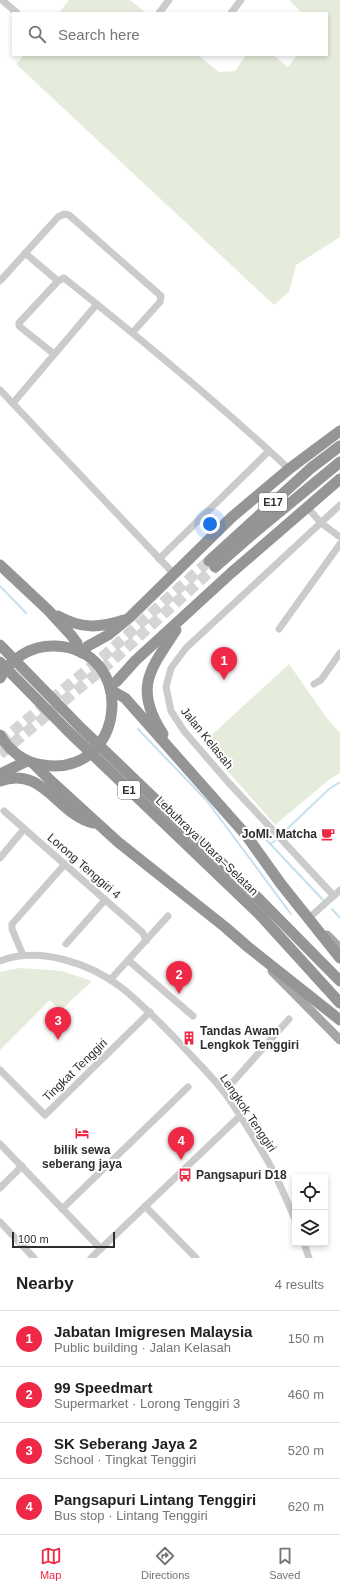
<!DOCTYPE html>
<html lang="en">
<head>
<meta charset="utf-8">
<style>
	:root { --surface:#fff; --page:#f2f2f2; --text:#202124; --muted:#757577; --line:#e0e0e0; --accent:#ee2845 }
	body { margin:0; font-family:Helvetica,sans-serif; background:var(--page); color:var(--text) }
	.controls { position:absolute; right:12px; bottom:12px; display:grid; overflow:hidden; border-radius:0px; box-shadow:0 2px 6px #0003 }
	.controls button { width:36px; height:36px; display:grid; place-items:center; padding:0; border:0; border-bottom:1px solid var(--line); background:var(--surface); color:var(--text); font:20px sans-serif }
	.scale { position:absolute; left:12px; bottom:10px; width:103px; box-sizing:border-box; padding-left:4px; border:2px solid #2e2e2e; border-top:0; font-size:11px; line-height:14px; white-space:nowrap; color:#2e2e2e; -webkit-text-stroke:3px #fff; paint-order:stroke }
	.you { position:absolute; left:210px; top:524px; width:14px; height:14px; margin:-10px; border:3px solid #fff; border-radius:50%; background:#1a73e8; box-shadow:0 0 0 6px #1a73e833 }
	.badge { display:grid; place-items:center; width:26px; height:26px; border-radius:50%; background:var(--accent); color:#fff; font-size:13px; font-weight:700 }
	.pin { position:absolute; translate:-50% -33px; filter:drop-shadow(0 1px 2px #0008) }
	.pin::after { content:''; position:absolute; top:21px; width:14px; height:12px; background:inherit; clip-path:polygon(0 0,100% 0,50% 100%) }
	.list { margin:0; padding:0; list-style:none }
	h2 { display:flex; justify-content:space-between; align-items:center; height:52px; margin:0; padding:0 16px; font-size:17px }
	h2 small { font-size:13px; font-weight:400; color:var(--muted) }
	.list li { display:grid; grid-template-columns:26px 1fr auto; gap:12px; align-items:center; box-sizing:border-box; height:56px; padding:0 16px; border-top:1px solid var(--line) }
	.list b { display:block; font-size:15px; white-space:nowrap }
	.list p { margin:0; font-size:13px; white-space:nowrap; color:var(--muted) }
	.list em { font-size:13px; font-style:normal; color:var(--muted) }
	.icon { flex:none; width:22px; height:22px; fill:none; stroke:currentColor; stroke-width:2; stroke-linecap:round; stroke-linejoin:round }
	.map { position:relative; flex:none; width:340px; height:1258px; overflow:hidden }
	.search { position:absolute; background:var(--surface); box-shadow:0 2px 6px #0003; left:12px; right:12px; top:12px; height:44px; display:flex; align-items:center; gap:10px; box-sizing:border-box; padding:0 14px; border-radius:0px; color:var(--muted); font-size:15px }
	.sheet { height:276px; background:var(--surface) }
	nav { display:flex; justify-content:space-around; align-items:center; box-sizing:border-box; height:56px; border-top:1px solid var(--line); background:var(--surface); font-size:11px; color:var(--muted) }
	nav a { display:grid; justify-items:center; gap:2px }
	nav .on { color:var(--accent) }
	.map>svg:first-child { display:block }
	.green { fill:#e6ecdb }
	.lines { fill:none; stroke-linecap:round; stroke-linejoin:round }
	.stream { stroke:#c6e1ed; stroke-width:2 }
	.highway-tunnel { stroke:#d5d5d5; stroke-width:11; stroke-dasharray:11 5.5; stroke-linecap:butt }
	.minor { stroke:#cbcbcb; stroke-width:7 }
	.major { stroke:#a6a6a6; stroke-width:9 }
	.highway { stroke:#959595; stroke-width:11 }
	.highway-bridge { stroke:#959595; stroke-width:11 }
	.labels { text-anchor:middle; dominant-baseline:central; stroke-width:4; stroke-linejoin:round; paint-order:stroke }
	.shield { fill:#fff; stroke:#6d6d6d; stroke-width:1 }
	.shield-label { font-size:11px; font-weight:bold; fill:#2e2e2e }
	.street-label { font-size:12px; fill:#2e2e2e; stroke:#fff }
	.poi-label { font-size:12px; font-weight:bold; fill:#2e2e2e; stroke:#fff; text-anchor:start }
</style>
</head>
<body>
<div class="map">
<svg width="340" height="1258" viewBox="0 0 340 1258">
	<rect width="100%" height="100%" fill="#fff"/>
	<g class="green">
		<path d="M 69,0 L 130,0 L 146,13 L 59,13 Z"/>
		<path d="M 289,0 L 340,0 L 340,237 L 296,265 L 289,292 L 274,305 L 16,64 L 24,55 L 198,55 L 219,72 L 235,71 L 246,55 L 273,55 L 288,67 L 297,55 L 327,55 L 327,13 L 302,13 Z"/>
		<path d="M 289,664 L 326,717 L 340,733 L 340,773 L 330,779 L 275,825 L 203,743 Z"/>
		<path d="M 20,968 L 62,971 L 92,981 L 60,1011 L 50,1000 L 0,1050 L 0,972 Z"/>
	</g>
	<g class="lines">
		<g class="stream">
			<path d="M 0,586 L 26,613"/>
			<path d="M 138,729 L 207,801 L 291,914"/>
			<path d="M 258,831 L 324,901"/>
			<path d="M 284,832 L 329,789 L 340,782"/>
			<path d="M 270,844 L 275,841"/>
			<path d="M 332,909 L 340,918"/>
		</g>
		<g class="highway-tunnel">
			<path d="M 0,742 L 105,655 L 209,561"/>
			<path d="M 0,754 L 112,661 L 215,567"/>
		</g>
		<g class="minor">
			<path d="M 2,0 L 17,13"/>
			<path d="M 159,13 L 169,0"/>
			<path d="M 231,13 L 241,0"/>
			<path d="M 25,253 L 58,281"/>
			<path d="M 0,281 L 58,217 L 64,214 L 69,215 L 161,296 L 160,302 L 133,332"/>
			<path d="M 54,354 L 19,326 L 19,323 L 58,281 L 64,278 C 141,339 217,402 289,469"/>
			<path d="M 0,390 L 174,574"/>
			<path d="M 13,403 L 97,304"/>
			<path d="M 308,508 L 321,523 L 340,537"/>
			<path d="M 159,559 L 269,451"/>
			<path d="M 279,629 L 340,544"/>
			<path d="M 314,684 L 321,680 L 340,653"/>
			<path d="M 4,811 L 143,933 L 146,941"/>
			<path d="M 0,858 L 24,829"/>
			<path d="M 334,896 L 228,782 L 184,731 L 171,711 L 166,687 L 171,668 L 186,648 L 340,505"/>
			<path d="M 309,918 L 340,890"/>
			<path d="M 66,944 L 105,900"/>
			<path d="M 23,955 L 12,929 L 12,924 L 65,864"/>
			<path d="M 128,960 L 193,1016"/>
			<path d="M 0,961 C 39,946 90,963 122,988 C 141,1003 158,1021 175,1038 C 191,1056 209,1073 224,1092 C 238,1111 251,1133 263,1153 C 276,1173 285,1197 295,1219"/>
			<path d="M 110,980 L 168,916"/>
			<path d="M 0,1070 L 45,1115 L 150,1012"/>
			<path d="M 224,1092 L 289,1019"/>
			<path d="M 0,1144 L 101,1249"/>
			<path d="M 0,1188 L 22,1166"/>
			<path d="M 145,1206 L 196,1258"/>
			<path d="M 62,1209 L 188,1087"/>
			<path d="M 0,1222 L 34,1258"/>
			<path d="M 304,1243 L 309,1258"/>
			<path d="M 91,1258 L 240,1116"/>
		</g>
		<g class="major">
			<path d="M 327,935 L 340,948"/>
			<path d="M 272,971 L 340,1040"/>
		</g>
		<g class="highway">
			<path d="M 209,561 L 311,468 L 340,446"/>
			<path d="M 0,565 L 48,610 L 71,635 L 77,643 L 78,651"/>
			<path d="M 215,567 L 254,533 L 340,462"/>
			<path d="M 58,616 C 81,629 99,628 124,620"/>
			<path d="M 82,653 L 88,646 L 108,635 L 130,617 L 232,517 L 289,469 L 340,431"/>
			<path d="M 0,678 C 11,658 32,645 55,646 C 139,649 126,778 43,765 C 25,763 9,751 0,735"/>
			<path d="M 110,686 L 117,681 L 136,660 L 231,573 L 340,479"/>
			<path d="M 111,692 L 116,693 L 125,698 L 246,835 L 281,884 L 340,958"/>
			<path d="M 163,734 C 133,688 150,670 176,630"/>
			<path d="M 33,763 L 49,779 L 118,842 L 225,927 L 248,947 L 340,1020"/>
			<path d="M 0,774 L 27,761"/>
			<path d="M 0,781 C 43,765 58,815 93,823"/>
			<path d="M 259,899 L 340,981"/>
			<path d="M 261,916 L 340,1003"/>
		</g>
		<g class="highway-bridge">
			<path d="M 0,645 L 81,728 L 259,899"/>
			<path d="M 0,662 L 68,731 L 261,916"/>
		</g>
	</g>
	<defs>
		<g id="cafe-bare" transform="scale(1.08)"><path d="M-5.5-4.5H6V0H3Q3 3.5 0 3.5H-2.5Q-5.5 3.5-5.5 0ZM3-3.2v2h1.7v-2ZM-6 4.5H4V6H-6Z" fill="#ee2845" stroke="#fff" stroke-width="2.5" paint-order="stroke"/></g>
		<g id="building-bare" transform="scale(1.08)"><path d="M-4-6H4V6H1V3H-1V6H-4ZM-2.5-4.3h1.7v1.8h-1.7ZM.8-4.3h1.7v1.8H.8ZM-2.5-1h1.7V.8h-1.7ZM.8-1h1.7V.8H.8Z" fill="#ee2845" stroke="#fff" stroke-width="2.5" paint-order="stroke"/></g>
		<g id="hotel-bare" transform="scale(1.08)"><path d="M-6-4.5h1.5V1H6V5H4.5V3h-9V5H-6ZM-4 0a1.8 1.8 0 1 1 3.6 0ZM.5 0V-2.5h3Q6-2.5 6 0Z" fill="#ee2845" stroke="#fff" stroke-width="2.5" paint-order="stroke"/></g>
		<g id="bus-bare" transform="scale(1.08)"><path d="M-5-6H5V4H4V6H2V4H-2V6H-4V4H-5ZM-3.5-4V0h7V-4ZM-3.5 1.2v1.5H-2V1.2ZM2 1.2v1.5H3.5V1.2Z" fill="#ee2845" stroke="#fff" stroke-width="2.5" paint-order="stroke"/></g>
	</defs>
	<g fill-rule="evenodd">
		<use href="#cafe-bare" x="328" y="834"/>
		<use href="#building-bare" x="189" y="1038"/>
		<use href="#hotel-bare" x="82" y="1133"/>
		<use href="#bus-bare" x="185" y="1175"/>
	</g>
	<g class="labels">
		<g class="shield">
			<rect x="259" y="493" width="28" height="18" rx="3"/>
			<rect x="118" y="781" width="22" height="18" rx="3"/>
		</g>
		<g class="shield-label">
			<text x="273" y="502">E17</text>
			<text x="129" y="790">E1</text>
		</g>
		<g class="street-label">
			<text transform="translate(207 738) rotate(51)">Jalan Kelasah</text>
			<text transform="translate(207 846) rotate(44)">Lebuhraya Utara–Selatan</text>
			<text transform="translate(84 866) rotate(41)">Lorong Tenggiri 4</text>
			<text transform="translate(75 1070) rotate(-44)">Tingkat Tenggiri</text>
			<text transform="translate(248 1113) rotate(56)">Lengkok Tenggiri</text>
		</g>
		<g class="poi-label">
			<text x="317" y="834" text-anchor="end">JoMI. Matcha</text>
			<text x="200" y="1031">Tandas Awam<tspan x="200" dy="14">Lengkok Tenggiri</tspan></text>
			<text x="82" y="1150" text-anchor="middle">bilik sewa<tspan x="82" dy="14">seberang jaya</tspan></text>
			<text x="196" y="1175">Pangsapuri D18</text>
		</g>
	</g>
</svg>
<div class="controls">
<button><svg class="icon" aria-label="locate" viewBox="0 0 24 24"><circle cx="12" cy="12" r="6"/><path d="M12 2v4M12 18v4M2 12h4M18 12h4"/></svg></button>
<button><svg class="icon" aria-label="layers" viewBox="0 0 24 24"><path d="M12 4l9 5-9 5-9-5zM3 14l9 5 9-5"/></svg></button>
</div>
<div class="scale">100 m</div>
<div class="you"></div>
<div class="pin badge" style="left:224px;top:680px">1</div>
<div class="pin badge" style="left:179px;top:994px">2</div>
<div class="pin badge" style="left:58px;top:1040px">3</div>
<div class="pin badge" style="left:181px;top:1160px">4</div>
<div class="search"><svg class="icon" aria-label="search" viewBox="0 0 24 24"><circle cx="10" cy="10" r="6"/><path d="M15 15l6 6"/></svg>Search here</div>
</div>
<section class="sheet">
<h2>Nearby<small>4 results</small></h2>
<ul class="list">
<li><span class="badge">1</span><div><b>Jabatan Imigresen Malaysia</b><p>Public building · Jalan Kelasah</p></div><em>150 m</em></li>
<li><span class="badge">2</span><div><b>99 Speedmart</b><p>Supermarket · Lorong Tenggiri 3</p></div><em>460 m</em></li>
<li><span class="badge">3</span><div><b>SK Seberang Jaya 2</b><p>School · Tingkat Tenggiri</p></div><em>520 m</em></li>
<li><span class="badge">4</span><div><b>Pangsapuri Lintang Tenggiri</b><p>Bus stop · Lintang Tenggiri</p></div><em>620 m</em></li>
</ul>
</section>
<nav>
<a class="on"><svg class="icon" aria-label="map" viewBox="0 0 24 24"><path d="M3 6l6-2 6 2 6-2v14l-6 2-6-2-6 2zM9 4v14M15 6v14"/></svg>Map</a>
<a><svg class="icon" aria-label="directions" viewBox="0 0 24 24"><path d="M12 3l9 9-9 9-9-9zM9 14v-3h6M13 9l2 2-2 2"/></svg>Directions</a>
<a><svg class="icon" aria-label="saved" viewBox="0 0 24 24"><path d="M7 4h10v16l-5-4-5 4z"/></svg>Saved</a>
</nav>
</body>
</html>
